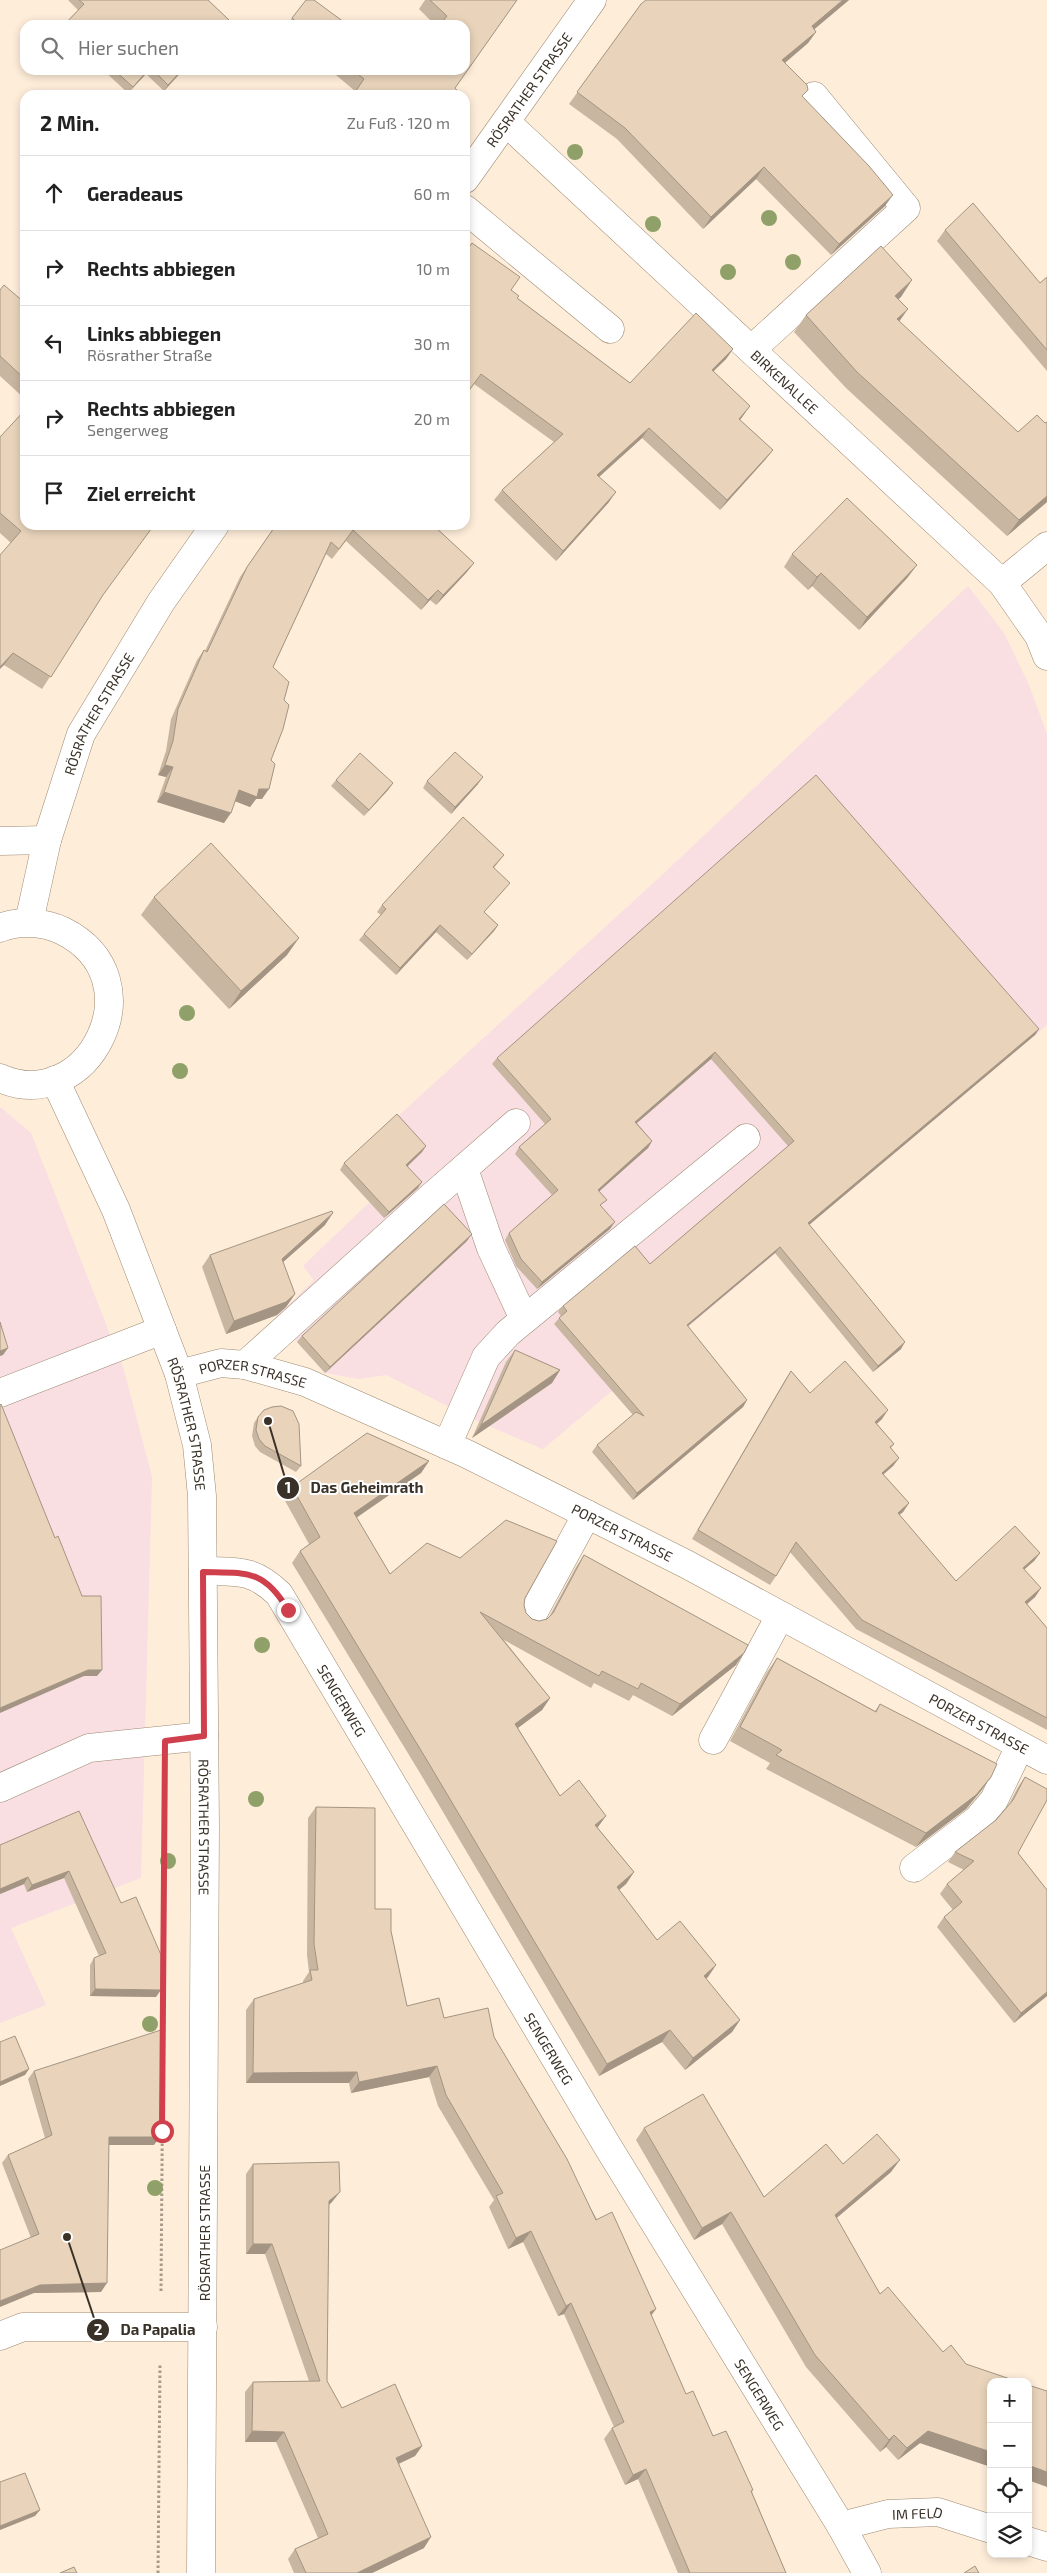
<!DOCTYPE html>
<html lang="de">
<head>
<meta charset="utf-8">
<style>
	:root { --surface:#fff; --page:#f6f6f6; --text:#222; --muted:#767676; --line:#e0e0e0 }
	body { margin:0; font-family:"Exo 2",sans-serif; background:var(--page); color:var(--text) }
	.controls { position:absolute; right:15px; bottom:15px; display:grid; overflow:hidden; border-radius:10px; box-shadow:0 2px 8px #0003 }
	.controls button { width:45px; height:45px; display:grid; place-items:center; padding:0; border:0; border-bottom:1px solid var(--line); background:var(--surface); color:var(--text); font:25px sans-serif }
	.stop { position:absolute; width:15px; height:15px; margin:-11px; border:4px solid #cf3f4c; border-radius:50%; background:#fff }
	.stop.end { background:#cf3f4c; border-color:#fff; box-shadow:0 1px 5px #0008 }
	.list { margin:0; padding:0; list-style:none }
	h2 { display:flex; justify-content:space-between; align-items:center; height:65px; margin:0; padding:0 20px; font-size:21px }
	h2 small { font-size:16px; font-weight:400; color:var(--muted) }
	.list li { display:grid; grid-template-columns:32px 1fr auto; gap:15px; align-items:center; box-sizing:border-box; height:75px; padding:0 20px; border-top:1px solid var(--line) }
	.list b { display:block; font-size:19px; white-space:nowrap }
	.list p { margin:0; font-size:16px; white-space:nowrap; color:var(--muted) }
	.list em { font-size:16px; font-style:normal; color:var(--muted) }
	.icon { flex:none; width:28px; height:28px; fill:none; stroke:currentColor; stroke-width:2; stroke-linecap:round; stroke-linejoin:round }
	.map { position:relative; flex:none; width:1047px; height:2573px; overflow:hidden }
	.search { position:absolute; background:var(--surface); box-shadow:0 2px 8px #0003; left:20px; top:20px; width:450px; height:55px; display:flex; align-items:center; gap:12px; box-sizing:border-box; padding:0 18px; border-radius:15px; color:var(--muted); font-size:19px }
	.panel { position:absolute; background:var(--surface); box-shadow:0 2px 8px #0003; left:20px; top:90px; width:450px; height:440px; border-radius:15px }
	.map>svg:first-child { display:block }
	.commercial { fill:#f9dee2 }
	.lines { fill:none; stroke-linecap:round; stroke-linejoin:round }
	.minor-casing { stroke:#9d8a72; stroke-width:29 }
	.major-casing { stroke:#9d8a72; stroke-width:29 }
	.path { stroke:#a79a8a; stroke-width:3; stroke-dasharray:2.5 2.5; stroke-linecap:butt }
	.minor { stroke:#fff; stroke-width:28 }
	.major { stroke:#fff; stroke-width:28 }
	.tree { fill:#8fa068 }
	.wall { fill:#c8b6a1 }
	.shaded-wall { fill:#a39483 }
	.building { fill:#e9d4bb; stroke:#a39483 }
	.route { stroke:#cf3f4c; stroke-width:6 }
	.labels { text-anchor:middle; dominant-baseline:central; stroke-width:4; stroke-linejoin:round; paint-order:stroke }
	.street-label { font-size:14px; fill:#3a3228; stroke:#fff }
	.leader { fill:none; stroke:#3a3228; stroke-width:2 }
	.callout-dot { fill:#3a3228; stroke:#fff; stroke-width:2 }
	.mark-label { font-size:15px; text-anchor:middle; font-weight:bold; fill:#fff }
	.callout-label { font-size:15px; text-anchor:middle; font-weight:bold; fill:#3a3228; stroke:#fff; stroke-width:4; stroke-linejoin:round; paint-order:stroke }
</style>
</head>
<body>
<div class="map">
<svg width="1047" height="2573" viewBox="0 0 1047 2573">
	<rect width="100%" height="100%" fill="#feedd9"/>
	<g class="commercial">
		<path d="M 968,586 L 1004,633 L 1029,685 L 1047,734 L 1047,1025 L 543,1449 L 479,1422 L 386,1375 L 359,1379 L 325,1373 L 297,1342 L 279,1314 L 314,1280 L 303,1266 L 402,1171 L 373,1139 L 661,876 Z"/>
		<path d="M 0,1107 L 31,1133 L 124,1370 L 152,1477 L 141,1878 L 11,1928 L 46,2005 L 0,2023 Z"/>
	</g>
	<g class="lines">
		<g class="minor-casing">
			<g id="minor">
				<path id="s1" d="M 506,122 L 1002,583 L 1039,636 L 1047,656"/>
				<path d="M 465,209 L 610,329"/>
				<path d="M 751,350 L 906,208 L 814,96"/>
				<path d="M 1002,583 L 1047,546"/>
				<path d="M 0,841 L 47,840"/>
				<path d="M 464,1169 L 491,1248 L 524,1319"/>
				<path d="M 245,1365 L 429,1199 L 516,1123"/>
				<path id="s2" d="M 179,1374 L 221,1363 L 245,1365 L 305,1382 L 467,1454 L 686,1564 L 1047,1760"/>
				<path d="M 0,1393 L 162,1330"/>
				<path d="M 447,1445 L 486,1357 L 508,1333 L 746,1138"/>
				<path id="s3" d="M 203,1571 C 237,1572 252,1568 279,1594 L 608,2147 L 841,2526 L 867,2573"/>
				<path d="M 531,1617 L 587,1514"/>
				<path d="M 713,1740 L 780,1616"/>
				<path d="M 0,1788 L 89,1748 L 204,1736"/>
				<path d="M 914,1868 L 977,1820 L 994,1800 L 1020,1746"/>
				<path d="M 0,2336 L 23,2327 L 203,2327"/>
				<path id="s4" d="M 841,2526 L 888,2514 L 938,2512 L 991,2529"/>
				<path d="M 1028,2541 L 1047,2547"/>
			</g>
		</g>
		<g class="major-casing">
			<g id="major">
				<path id="s5" d="M 465,179 L 592,0"/>
				<path id="s6" d="M 29,922 L 47,840 L 81,734 L 161,602 L 215,525"/>
				<path d="M 0,928 C 19,920 45,922 63,931 C 159,979 88,1117 0,1078"/>
				<path id="s7" d="M 55,1080 L 116,1210 L 179,1374 L 197,1445 L 202,1496 L 205,1826 L 201,2573"/>
			</g>
		</g>
		<g class="path">
			<path d="M 161,2291 L 165,1794"/>
			<path d="M 158,2573 L 160,2364"/>
		</g>
		<use href="#minor" class="minor"/>
		<use href="#major" class="major"/>
	</g>
	<g class="tree">
		<circle cx="575" cy="152" r="8"/>
		<circle cx="769" cy="218" r="8"/>
		<circle cx="653" cy="224" r="8"/>
		<circle cx="793" cy="262" r="8"/>
		<circle cx="728" cy="272" r="8"/>
		<circle cx="187" cy="1013" r="8"/>
		<circle cx="180" cy="1071" r="8"/>
		<circle cx="262" cy="1645" r="8"/>
		<circle cx="256" cy="1799" r="8"/>
		<circle cx="168" cy="1861" r="8"/>
		<circle cx="150" cy="2024" r="8"/>
		<circle cx="155" cy="2188" r="8"/>
	</g>
	<g class="wall">
		<path d="M 68,0 L 208,0 L 229,20 L 225,25 L 64,25 L 78,10 Z"/>
		<path d="M 425,0 L 517,0 L 455,88 L 355,91 L 330,70 L 465,70 L 465,25 L 435,25 L 419,9 Z"/>
		<path d="M 849,0 L 814,29 L 816,32 L 808,43 L 785,63 L 803,97 L 885,206 L 831,255 L 756,179 L 703,229 L 617,139 L 569,104 L 641,4 Z"/>
		<path d="M 292,18 L 348,25 L 287,25 Z"/>
		<path d="M 103,70 L 183,70 L 164,91 L 146,74 L 128,93 Z"/>
		<path d="M 945,230 L 1040,283 L 1047,277 L 1047,371 L 937,241 Z"/>
		<path d="M 0,290 L 25,303 L 25,399 L 0,376 Z"/>
		<path d="M 511,290 L 517,298 L 630,383 L 733,349 L 726,359 L 713,372 L 743,416 L 740,420 L 773,450 L 765,460 L 720,510 L 642,438 L 599,477 L 609,502 L 556,561 L 494,500 L 502,490 L 554,442 L 474,384 Z"/>
		<path d="M 901,297 L 898,299 L 899,321 L 1047,502 L 1007,536 L 846,388 L 794,332 L 806,315 Z"/>
		<path d="M 0,437 L 101,598 L 42,689 L 4,665 L 11,543 L 0,533 Z"/>
		<path d="M 276,525 L 433,525 L 474,563 L 466,573 L 436,605 L 430,600 L 421,610 L 346,541 L 332,559 L 326,554 L 273,667 L 284,700 L 262,799 L 256,799 L 250,807 L 235,801 L 224,823 L 157,802 L 166,777 L 158,775 L 166,751 L 171,719 L 197,660 L 204,650 L 205,651 L 240,577 Z"/>
		<path d="M 792,554 L 908,577 L 859,630 L 812,586 L 808,590 L 784,567 Z"/>
		<path d="M 336,780 L 393,783 L 388,790 L 364,816 L 331,786 Z"/>
		<path d="M 427,781 L 478,784 L 451,814 L 423,788 Z"/>
		<path d="M 504,855 L 494,868 L 505,889 L 484,912 L 498,925 L 494,931 L 467,960 L 436,932 L 396,975 L 359,940 L 364,934 L 381,915 L 377,912 L 382,905 Z"/>
		<path d="M 154,897 L 287,955 L 229,1009 L 141,915 Z"/>
		<path d="M 1039,1029 L 1035,1035 L 809,1225 L 901,1349 L 873,1372 L 775,1253 L 688,1326 L 747,1400 L 743,1407 L 633,1500 L 592,1452 L 597,1445 L 633,1415 L 554,1324 L 561,1316 L 558,1312 L 563,1306 L 650,1264 L 788,1146 L 711,1059 L 637,1123 L 652,1141 L 648,1148 L 599,1191 L 601,1207 L 610,1229 L 537,1289 L 516,1266 L 505,1240 L 509,1233 L 552,1195 L 515,1154 L 519,1147 L 545,1124 L 492,1064 L 497,1058 Z"/>
		<path d="M 426,1146 L 422,1152 L 408,1166 L 418,1188 L 384,1218 L 340,1170 L 344,1163 Z"/>
		<path d="M 325,1225 L 283,1262 L 295,1294 L 286,1307 L 277,1315 L 226,1334 L 202,1267 L 210,1255 Z"/>
		<path d="M 467,1241 L 325,1373 L 297,1342 L 302,1336 Z"/>
		<path d="M 515,1350 L 560,1370 L 552,1383 L 472,1438 L 506,1362 Z"/>
		<path d="M 791,1371 L 810,1393 L 882,1419 L 877,1424 L 894,1444 L 891,1448 L 899,1458 L 893,1466 L 883,1474 L 909,1503 L 903,1512 L 899,1515 L 956,1581 L 1040,1553 L 1034,1561 L 1024,1570 L 1041,1588 L 1035,1597 L 1027,1604 L 1047,1628 L 1047,1730 L 856,1629 L 790,1552 L 776,1576 L 770,1585 L 692,1539 L 785,1380 Z"/>
		<path d="M 258,1417 L 301,1466 L 296,1472 L 260,1452 L 255,1446 L 252,1436 L 254,1423 Z"/>
		<path d="M 429,1461 L 421,1473 L 356,1517 L 390,1574 L 525,1598 L 524,1605 L 526,1613 L 532,1619 L 539,1621 L 547,1619 L 549,1617 L 576,1567 L 584,1555 L 736,1665 L 672,1716 L 633,1695 L 629,1701 L 594,1683 L 591,1688 L 504,1640 L 550,1698 L 542,1710 L 518,1728 L 560,1796 L 598,1828 L 634,1872 L 626,1884 L 619,1890 L 657,1940 L 716,1965 L 706,1979 L 740,2020 L 732,2032 L 685,2070 L 662,2042 L 599,2076 L 420,1773 L 292,1563 L 300,1551 L 309,1544 L 284,1499 L 292,1487 Z"/>
		<path d="M 777,1658 L 875,1711 L 880,1704 L 991,1777 L 981,1791 L 966,1809 L 916,1847 L 766,1769 L 770,1763 L 730,1741 L 767,1672 Z"/>
		<path d="M 1025,1777 L 1018,1853 L 1047,1890 L 1047,1996 L 1014,2023 L 937,1927 L 944,1917 L 953,1910 L 940,1894 L 947,1884 L 964,1870 L 948,1862 L 955,1852 L 996,1820 L 1008,1806 L 1018,1787 Z"/>
		<path d="M 316,1807 L 375,1909 L 391,1931 L 407,2006 L 444,2018 L 494,2037 L 651,2315 L 686,2394 L 713,2436 L 753,2490 L 752,2492 L 786,2573 L 678,2573 L 638,2479 L 625,2485 L 604,2439 L 612,2428 L 614,2427 L 564,2314 L 558,2316 L 523,2242 L 508,2249 L 489,2207 L 494,2200 L 438,2106 L 429,2077 L 351,2093 L 349,2083 L 246,2083 L 246,2010 L 254,1999 L 303,1983 L 303,1981 L 309,1972 L 307,1955 L 308,1818 Z"/>
		<path d="M 79,1811 L 156,1997 L 90,1996 L 90,1965 L 94,1958 L 99,1956 L 64,1878 L 27,1892 L 24,1884 L 0,1894 Z"/>
		<path d="M 34,2071 L 154,2145 L 108,2145 L 101,2292 L 34,2293 L 31,2238 L 2,2163 L 8,2155 L 45,2138 L 28,2079 Z"/>
		<path d="M 644,2128 L 764,2197 L 843,2164 L 891,2172 L 836,2218 L 880,2294 L 943,2352 L 966,2364 L 991,2382 L 991,2467 L 920,2443 L 898,2460 L 886,2447 L 880,2452 L 806,2367 L 722,2224 L 694,2240 L 636,2140 Z"/>
		<path d="M 253,2164 L 332,2202 L 329,2205 L 327,2381 L 342,2408 L 422,2446 L 415,2456 L 399,2464 L 424,2548 L 372,2573 L 294,2573 L 288,2559 L 295,2549 L 318,2538 L 276,2442 L 245,2442 L 245,2392 L 253,2382 L 309,2381 L 265,2254 L 246,2254 L 246,2174 Z"/>
	</g>
	<g class="shaded-wall">
		<path d="M 843,0 L 849,0 L 804,38 L 812,26 Z"/>
		<path d="M 816,32 L 808,43 L 774,72 L 782,60 Z"/>
		<path d="M 149,70 L 146,74 L 128,93 L 133,87 Z"/>
		<path d="M 182,70 L 183,70 L 164,91 L 168,85 Z"/>
		<path d="M 764,167 L 756,179 L 703,229 L 711,217 Z"/>
		<path d="M 893,195 L 885,206 L 831,255 L 839,244 Z"/>
		<path d="M 912,280 L 901,297 L 883,313 L 895,296 Z"/>
		<path d="M 908,309 L 896,326 L 897,319 Z"/>
		<path d="M 733,349 L 726,359 L 704,380 L 712,370 Z"/>
		<path d="M 750,406 L 743,416 L 732,429 L 739,419 Z"/>
		<path d="M 649,428 L 642,438 L 590,485 L 597,475 Z"/>
		<path d="M 773,450 L 765,460 L 720,510 L 727,500 Z"/>
		<path d="M 616,492 L 609,502 L 556,561 L 563,551 Z"/>
		<path d="M 1047,496 L 1047,502 L 1007,536 L 1019,520 Z"/>
		<path d="M 474,563 L 466,573 L 436,605 L 443,595 Z"/>
		<path d="M 917,565 L 908,577 L 859,630 L 867,617 Z"/>
		<path d="M 821,573 L 812,586 L 808,590 L 817,577 Z"/>
		<path d="M 438,590 L 430,600 L 421,610 L 428,600 Z"/>
		<path d="M 13,653 L 4,665 L 0,669 L 0,667 Z"/>
		<path d="M 165,765 L 173,767 L 166,777 L 158,775 Z"/>
		<path d="M 483,777 L 478,784 L 451,814 L 455,807 Z"/>
		<path d="M 393,783 L 388,790 L 364,816 L 369,810 Z"/>
		<path d="M 269,789 L 262,799 L 256,799 L 250,807 L 232,800 L 239,790 Z"/>
		<path d="M 164,792 L 231,813 L 224,823 L 157,802 Z"/>
		<path d="M 440,925 L 436,932 L 396,975 L 400,968 Z"/>
		<path d="M 498,925 L 494,931 L 467,960 L 472,954 Z"/>
		<path d="M 299,938 L 287,955 L 229,1009 L 241,991 Z"/>
		<path d="M 1039,1029 L 1035,1035 L 803,1230 L 808,1223 Z"/>
		<path d="M 715,1052 L 711,1059 L 631,1128 L 635,1122 Z"/>
		<path d="M 652,1141 L 648,1148 L 594,1196 L 598,1190 Z"/>
		<path d="M 426,1146 L 422,1152 L 402,1171 L 406,1165 Z"/>
		<path d="M 422,1182 L 418,1188 L 384,1218 L 389,1212 Z"/>
		<path d="M 333,1213 L 325,1225 L 273,1271 L 282,1259 Z"/>
		<path d="M 615,1222 L 610,1229 L 537,1289 L 542,1282 Z"/>
		<path d="M 472,1234 L 467,1241 L 325,1373 L 330,1367 Z"/>
		<path d="M 780,1247 L 775,1253 L 682,1331 L 687,1325 Z"/>
		<path d="M 295,1294 L 286,1307 L 277,1315 L 226,1334 L 234,1321 Z"/>
		<path d="M 905,1342 L 901,1349 L 873,1372 L 878,1366 Z"/>
		<path d="M 8,1348 L 3,1355 L 0,1356 L 0,1351 Z"/>
		<path d="M 560,1370 L 552,1383 L 472,1438 L 481,1425 Z"/>
		<path d="M 747,1400 L 743,1407 L 633,1500 L 637,1493 Z"/>
		<path d="M 888,1410 L 882,1419 L 869,1430 L 875,1422 Z"/>
		<path d="M 899,1458 L 893,1466 L 876,1481 L 882,1473 Z"/>
		<path d="M 429,1461 L 421,1473 L 346,1525 L 354,1513 Z"/>
		<path d="M 909,1503 L 903,1512 L 892,1521 L 898,1513 Z"/>
		<path d="M 1040,1553 L 1034,1561 L 1016,1576 L 1023,1568 Z"/>
		<path d="M 1041,1588 L 1035,1597 L 1019,1611 L 1025,1602 Z"/>
		<path d="M 744,1653 L 736,1665 L 672,1716 L 680,1704 Z"/>
		<path d="M 88,1670 L 102,1670 L 97,1676 L 84,1676 L 0,1713 L 0,1708 Z"/>
		<path d="M 550,1698 L 542,1710 L 507,1736 L 515,1724 Z"/>
		<path d="M 991,1777 L 981,1791 L 966,1809 L 916,1847 L 926,1833 Z"/>
		<path d="M 606,1816 L 598,1827 L 586,1836 L 595,1825 Z"/>
		<path d="M 69,1871 L 64,1878 L 27,1892 L 32,1885 Z"/>
		<path d="M 634,1872 L 626,1884 L 608,1899 L 617,1887 Z"/>
		<path d="M 28,1877 L 24,1884 L 0,1894 L 0,1889 Z"/>
		<path d="M 716,1965 L 708,1977 L 696,1987 L 704,1976 Z"/>
		<path d="M 95,1989 L 161,1990 L 156,1997 L 90,1996 Z"/>
		<path d="M 1047,1992 L 1047,1996 L 1014,2023 L 1021,2013 Z"/>
		<path d="M 740,2020 L 732,2032 L 685,2070 L 693,2058 Z"/>
		<path d="M 670,2030 L 662,2042 L 599,2076 L 607,2064 Z"/>
		<path d="M 437,2066 L 429,2077 L 351,2093 L 359,2082 Z"/>
		<path d="M 29,2069 L 25,2075 L 0,2086 L 0,2082 Z"/>
		<path d="M 357,2072 L 349,2083 L 246,2083 L 253,2073 Z"/>
		<path d="M 109,2137 L 160,2137 L 154,2145 L 103,2145 Z"/>
		<path d="M 900,2160 L 891,2172 L 826,2227 L 835,2215 Z"/>
		<path d="M 340,2192 L 332,2202 L 322,2211 L 329,2201 Z"/>
		<path d="M 731,2212 L 722,2224 L 694,2240 L 702,2228 Z"/>
		<path d="M 531,2231 L 523,2242 L 508,2249 L 516,2238 Z"/>
		<path d="M 253,2244 L 272,2244 L 265,2254 L 246,2254 Z"/>
		<path d="M 107,2283 L 101,2292 L 34,2293 L 0,2307 L 0,2301 L 40,2285 Z"/>
		<path d="M 571,2303 L 564,2314 L 558,2316 L 566,2306 Z"/>
		<path d="M 656,2309 L 648,2320 L 650,2312 Z"/>
		<path d="M 252,2431 L 284,2432 L 276,2442 L 245,2442 Z"/>
		<path d="M 928,2431 L 991,2452 L 991,2467 L 920,2443 L 898,2460 L 907,2448 Z"/>
		<path d="M 894,2435 L 886,2447 L 880,2452 L 889,2440 Z"/>
		<path d="M 422,2446 L 415,2456 L 389,2468 L 396,2458 Z"/>
		<path d="M 1028,2465 L 1047,2472 L 1047,2487 L 1028,2480 Z"/>
		<path d="M 646,2469 L 638,2479 L 625,2485 L 633,2475 Z"/>
		<path d="M 40,2510 L 35,2516 L 0,2530 L 0,2526 Z"/>
		<path d="M 431,2537 L 424,2548 L 372,2573 L 357,2573 Z"/>
	</g>
	<g class="building">
		<path d="M 79,0 L 208,0 L 229,20 L 224,25 L 66,25 L 65,24 L 84,4 Z"/>
		<path d="M 306,0 L 314,0 L 348,25 L 300,25 L 292,18 Z"/>
		<path d="M 430,0 L 517,0 L 455,88 L 460,94 L 460,95 L 353,95 L 364,79 L 353,70 L 465,70 L 465,25 L 440,25 L 447,16 Z"/>
		<path d="M 646,0 L 843,0 L 812,26 L 816,32 L 782,60 L 807,85 L 808,90 L 802,96 L 869,166 L 893,195 L 839,244 L 764,167 L 711,217 L 625,128 L 577,92 L 641,4 Z"/>
		<path d="M 114,70 L 148,70 L 133,87 Z"/>
		<path d="M 153,70 L 182,70 L 168,85 Z"/>
		<path d="M 973,203 L 1040,283 L 1047,277 L 1047,350 L 945,230 Z"/>
		<path d="M 472,243 L 520,277 L 511,290 L 519,296 L 517,298 L 630,383 L 696,313 L 733,349 L 712,370 L 750,406 L 739,419 L 773,450 L 727,500 L 649,428 L 597,475 L 616,492 L 563,551 L 502,490 L 563,434 L 481,374 L 465,396 L 465,253 Z"/>
		<path d="M 881,246 L 912,280 L 895,296 L 908,309 L 897,319 L 1018,432 L 1037,415 L 1045,423 L 1047,422 L 1047,496 L 1019,520 L 857,372 L 806,315 Z"/>
		<path d="M 4,285 L 25,303 L 25,379 L 0,356 L 0,290 Z"/>
		<path d="M 25,410 L 25,525 L 154,525 L 103,595 L 51,677 L 13,653 L 0,667 L 0,555 L 21,531 L 0,513 L 0,437 Z"/>
		<path d="M 847,498 L 917,565 L 867,617 L 821,573 L 817,577 L 792,554 Z"/>
		<path d="M 276,525 L 433,525 L 474,563 L 443,595 L 438,590 L 428,600 L 353,530 L 339,549 L 331,542 L 273,667 L 289,682 L 284,700 L 289,705 L 283,729 L 271,760 L 275,764 L 269,789 L 259,789 L 257,797 L 239,790 L 231,813 L 164,792 L 173,767 L 165,765 L 173,741 L 178,709 L 204,650 L 207,652 L 247,567 Z"/>
		<path d="M 455,752 L 483,777 L 455,807 L 427,781 Z"/>
		<path d="M 360,753 L 393,783 L 369,810 L 336,780 Z"/>
		<path d="M 816,775 L 1039,1029 L 808,1223 L 905,1342 L 878,1366 L 780,1247 L 687,1325 L 747,1400 L 637,1493 L 597,1445 L 636,1412 L 644,1416 L 559,1318 L 567,1311 L 563,1306 L 635,1246 L 650,1264 L 794,1141 L 715,1052 L 635,1122 L 652,1141 L 598,1190 L 607,1200 L 600,1205 L 615,1222 L 542,1282 L 521,1259 L 509,1233 L 558,1190 L 519,1147 L 551,1119 L 497,1058 Z"/>
		<path d="M 463,817 L 504,855 L 493,867 L 510,883 L 484,912 L 498,925 L 472,954 L 440,925 L 400,968 L 364,934 L 386,909 L 382,905 Z"/>
		<path d="M 211,843 L 299,938 L 241,991 L 154,897 Z"/>
		<path d="M 397,1114 L 426,1146 L 406,1165 L 422,1182 L 389,1212 L 344,1163 Z"/>
		<path d="M 444,1204 L 472,1234 L 330,1367 L 302,1336 Z"/>
		<path d="M 332,1211 L 333,1213 L 282,1259 L 295,1294 L 286,1302 L 234,1321 L 210,1255 Z"/>
		<path d="M 0,1322 L 8,1348 L 0,1351 Z"/>
		<path d="M 515,1350 L 560,1370 L 481,1425 Z"/>
		<path d="M 845,1361 L 888,1410 L 875,1422 L 894,1444 L 890,1447 L 899,1458 L 882,1473 L 909,1503 L 898,1513 L 956,1581 L 1015,1526 L 1040,1553 L 1023,1568 L 1041,1588 L 1025,1602 L 1047,1628 L 1047,1718 L 862,1620 L 796,1542 L 776,1576 L 698,1530 L 791,1371 L 810,1393 Z"/>
		<path d="M 1,1404 L 55,1538 L 58,1536 L 82,1596 L 101,1596 L 102,1670 L 88,1670 L 0,1708 L 0,1405 Z"/>
		<path d="M 281,1406 L 293,1411 L 299,1424 L 301,1466 L 265,1446 L 259,1439 L 256,1430 L 258,1417 L 264,1410 L 272,1407 Z"/>
		<path d="M 367,1433 L 429,1461 L 354,1513 L 390,1574 L 427,1543 L 460,1558 L 506,1520 L 557,1541 L 525,1598 L 524,1605 L 526,1613 L 532,1619 L 539,1621 L 547,1619 L 553,1613 L 584,1555 L 748,1645 L 744,1653 L 680,1704 L 641,1683 L 638,1689 L 602,1671 L 599,1676 L 480,1612 L 550,1698 L 515,1724 L 560,1796 L 579,1780 L 606,1816 L 595,1825 L 634,1872 L 617,1887 L 657,1940 L 680,1921 L 716,1965 L 704,1976 L 740,2020 L 693,2058 L 670,2030 L 607,2064 L 428,1762 L 300,1551 L 320,1537 L 292,1487 Z"/>
		<path d="M 777,1658 L 876,1712 L 880,1704 L 997,1764 L 991,1777 L 976,1795 L 926,1833 L 776,1755 L 782,1750 L 740,1727 Z"/>
		<path d="M 1025,1777 L 1047,1789 L 1047,1800 L 1018,1853 L 1047,1890 L 1047,1992 L 1021,2013 L 944,1917 L 962,1902 L 947,1884 L 974,1861 L 955,1852 L 996,1820 L 1013,1800 Z"/>
		<path d="M 316,1807 L 375,1808 L 375,1909 L 391,1909 L 391,1931 L 407,2006 L 439,1998 L 444,2018 L 488,2008 L 494,2037 L 567,2159 L 596,2220 L 612,2212 L 656,2309 L 650,2312 L 686,2394 L 693,2391 L 713,2436 L 726,2431 L 753,2490 L 751,2491 L 786,2573 L 690,2573 L 646,2469 L 633,2475 L 612,2428 L 624,2422 L 571,2303 L 566,2306 L 531,2231 L 516,2238 L 496,2196 L 503,2193 L 446,2095 L 437,2066 L 359,2082 L 357,2072 L 253,2073 L 254,1999 L 312,1980 L 310,1970 L 318,1970 L 314,1944 Z"/>
		<path d="M 79,1811 L 121,1903 L 136,1897 L 161,1955 L 161,1990 L 95,1989 L 94,1958 L 106,1953 L 69,1871 L 32,1885 L 28,1877 L 0,1889 L 0,1845 Z"/>
		<path d="M 161,2030 L 160,2137 L 109,2137 L 107,2283 L 40,2285 L 0,2301 L 0,2250 L 39,2234 L 8,2155 L 52,2135 L 34,2071 Z"/>
		<path d="M 15,2036 L 29,2069 L 0,2082 L 0,2042 Z"/>
		<path d="M 703,2094 L 764,2197 L 826,2144 L 843,2164 L 877,2134 L 900,2160 L 835,2215 L 880,2294 L 888,2287 L 943,2352 L 951,2345 L 966,2364 L 1019,2382 L 991,2382 L 991,2452 L 928,2431 L 907,2448 L 894,2435 L 889,2440 L 815,2355 L 731,2212 L 702,2228 L 644,2128 Z"/>
		<path d="M 339,2162 L 340,2192 L 329,2201 L 327,2381 L 342,2408 L 395,2384 L 422,2446 L 396,2458 L 431,2537 L 357,2573 L 306,2573 L 295,2549 L 328,2534 L 284,2432 L 252,2431 L 253,2382 L 320,2381 L 272,2244 L 253,2244 L 253,2164 Z"/>
		<path d="M 1028,2385 L 1047,2391 L 1047,2472 L 1028,2465 Z"/>
		<path d="M 25,2473 L 40,2510 L 0,2526 L 0,2482 Z"/>
		<path d="M 975,2566 L 979,2573 L 964,2573 Z"/>
		<path d="M 74,2567 L 77,2573 L 60,2573 Z"/>
	</g>
	<g class="lines">
		<path class="route" d="M 162,2131 L 165,1741 L 204,1736 L 203,1572 C 246,1573 264,1569 288,1610"/>
	</g>
	<g class="labels">
		<g class="street-label">
			<text stroke="none"><textPath href="#s5" startOffset="110">RÖSRATHER STRASSE</textPath></text>
			<text stroke="none"><textPath href="#s1" startOffset="381">BIRKENALLEE</textPath></text>
			<text stroke="none"><textPath href="#s6" startOffset="221">RÖSRATHER STRASSE</textPath></text>
			<text stroke="none"><textPath href="#s2" startOffset="76">PORZER STRASSE</textPath></text>
			<text stroke="none"><textPath href="#s7" startOffset="370">RÖSRATHER STRASSE</textPath></text>
			<text stroke="none"><textPath href="#s2" startOffset="481">PORZER STRASSE</textPath></text>
			<text stroke="none"><textPath href="#s3" startOffset="206">SENGERWEG</textPath></text>
			<text stroke="none"><textPath href="#s2" startOffset="886">PORZER STRASSE</textPath></text>
			<text stroke="none"><textPath href="#s7" startOffset="775">RÖSRATHER STRASSE</textPath></text>
			<text stroke="none"><textPath href="#s3" startOffset="611">SENGERWEG</textPath></text>
			<text transform="translate(204 2233) rotate(-90)">RÖSRATHER STRASSE</text>
			<text stroke="none"><textPath href="#s3" startOffset="1016">SENGERWEG</textPath></text>
			<text stroke="none"><textPath href="#s4" startOffset="78">IM FELD</textPath></text>
		</g>
	</g>
	<path class="leader" d="M268 1421L288 1488M67 2237L98 2330"/>
	<g class="callout-dot">
		<circle cx="268" cy="1421" r="5"/>
		<circle cx="67" cy="2237" r="5"/>
		<circle cx="288" cy="1488" r="12"/>
		<circle cx="98" cy="2330" r="12"/>
	</g>
	<g class="mark-label">
		<text x="288" y="1493">1</text>
		<text x="98" y="2335">2</text>
	</g>
	<g class="callout-label">
		<text x="367" y="1493">Das Geheimrath</text>
		<text x="158" y="2335">Da Papalia</text>
	</g>
</svg>
<div class="controls">
<button>+</button>
<button>−</button>
<button><svg class="icon" aria-label="locate" viewBox="0 0 24 24"><circle cx="12" cy="12" r="6"/><path d="M12 2v4M12 18v4M2 12h4M18 12h4"/></svg></button>
<button><svg class="icon" aria-label="layers" viewBox="0 0 24 24"><path d="M12 4l9 5-9 5-9-5zM3 14l9 5 9-5"/></svg></button>
</div>
<div class="stop" style="left:162px;top:2131px"></div>
<div class="stop end" style="left:288px;top:1610px"></div>
<div class="search"><svg class="icon" aria-label="search" viewBox="0 0 24 24"><circle cx="10" cy="10" r="6"/><path d="M15 15l6 6"/></svg>Hier suchen</div>
<section class="panel">
<h2>2 Min.<small>Zu Fuß · 120 m</small></h2>
<ul class="list">
<li><svg class="icon" aria-label="ahead" viewBox="0 0 24 24"><path d="M12 20V5M6 11l6-6 6 6"/></svg><div><b>Geradeaus</b></div><em>60 m</em></li>
<li><svg class="icon" aria-label="right" viewBox="0 0 24 24"><path d="M7 20v-9h11M14 6l5 5-5 5"/></svg><div><b>Rechts abbiegen</b></div><em>10 m</em></li>
<li><svg class="icon" aria-label="left" viewBox="0 0 24 24"><path d="M17 20v-9H6M10 6l-5 5 5 5"/></svg><div><b>Links abbiegen</b><p>Rösrather Straße</p></div><em>30 m</em></li>
<li><svg class="icon" aria-label="right" viewBox="0 0 24 24"><path d="M7 20v-9h11M14 6l5 5-5 5"/></svg><div><b>Rechts abbiegen</b><p>Sengerweg</p></div><em>20 m</em></li>
<li><svg class="icon" aria-label="arrive" viewBox="0 0 24 24"><path d="M6 21V4h12l-3 4 3 4H6"/></svg><div><b>Ziel erreicht</b></div></li>
</ul>
</section>
</div>
</body>
</html>
